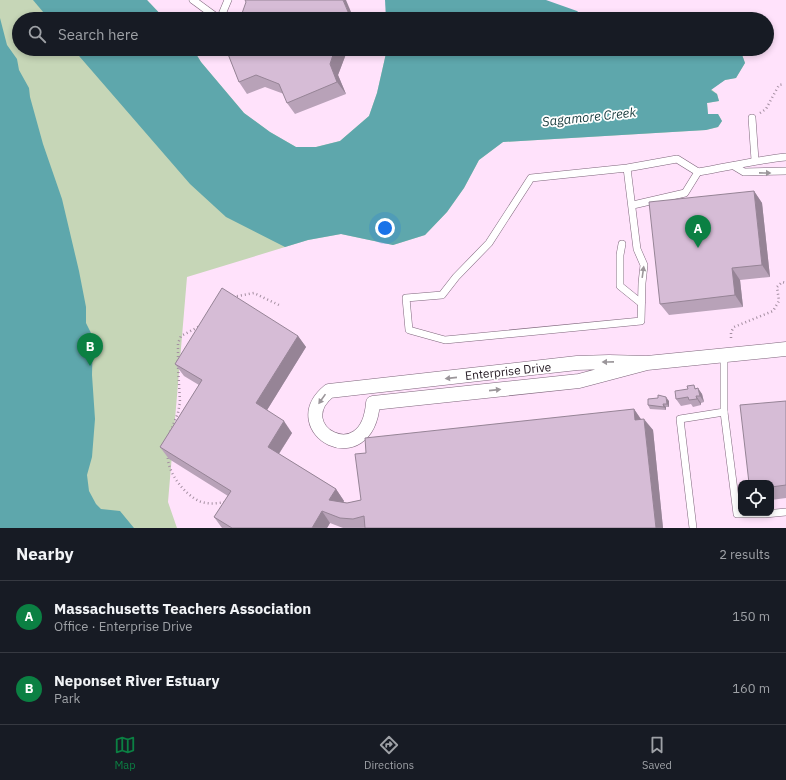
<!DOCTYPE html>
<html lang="en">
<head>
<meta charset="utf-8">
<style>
	:root { --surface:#171b24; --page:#242831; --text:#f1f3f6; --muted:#9ea1a6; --line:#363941; --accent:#0b8043 }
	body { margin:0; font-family:"IBM Plex Sans",sans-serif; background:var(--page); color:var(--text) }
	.controls { position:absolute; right:12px; bottom:12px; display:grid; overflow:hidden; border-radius:8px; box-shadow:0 2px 6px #0003 }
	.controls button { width:36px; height:36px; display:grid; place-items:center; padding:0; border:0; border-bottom:1px solid var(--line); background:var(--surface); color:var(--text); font:20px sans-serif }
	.you { position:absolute; left:385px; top:228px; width:14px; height:14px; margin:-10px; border:3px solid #fff; border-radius:50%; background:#1a73e8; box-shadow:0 0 0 6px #1a73e833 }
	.badge { display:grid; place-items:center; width:26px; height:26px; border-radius:50%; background:var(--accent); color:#fff; font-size:13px; font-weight:700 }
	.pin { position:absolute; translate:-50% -33px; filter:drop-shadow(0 1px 2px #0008) }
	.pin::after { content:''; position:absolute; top:21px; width:14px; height:12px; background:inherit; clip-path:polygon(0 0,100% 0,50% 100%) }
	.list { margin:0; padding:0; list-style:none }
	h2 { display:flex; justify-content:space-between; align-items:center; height:52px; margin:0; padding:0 16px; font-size:17px }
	h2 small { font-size:13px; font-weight:400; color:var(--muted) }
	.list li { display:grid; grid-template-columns:26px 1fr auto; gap:12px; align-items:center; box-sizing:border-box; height:72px; padding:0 16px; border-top:1px solid var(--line) }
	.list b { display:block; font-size:15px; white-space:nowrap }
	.list p { margin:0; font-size:13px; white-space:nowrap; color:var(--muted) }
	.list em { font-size:13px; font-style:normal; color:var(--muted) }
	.icon { flex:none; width:22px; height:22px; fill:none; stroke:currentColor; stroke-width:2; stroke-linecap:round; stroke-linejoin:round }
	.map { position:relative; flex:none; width:786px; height:528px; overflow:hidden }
	.search { position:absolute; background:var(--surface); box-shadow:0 2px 6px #0003; left:12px; right:12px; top:12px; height:44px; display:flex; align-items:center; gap:10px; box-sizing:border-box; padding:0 14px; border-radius:22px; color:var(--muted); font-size:15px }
	.sheet { height:196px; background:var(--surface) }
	nav { display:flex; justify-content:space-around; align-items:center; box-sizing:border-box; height:56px; border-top:1px solid var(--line); background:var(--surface); font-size:11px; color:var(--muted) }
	nav a { display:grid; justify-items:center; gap:2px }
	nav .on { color:var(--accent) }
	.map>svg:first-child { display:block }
	.green { fill:#c6d6b7 }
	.water { fill:#5ea7ac }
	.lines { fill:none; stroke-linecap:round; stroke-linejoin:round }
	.service-casing { stroke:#7e657b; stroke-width:8 }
	.minor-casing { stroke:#7e657b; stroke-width:15 }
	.path { stroke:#a48fa1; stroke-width:2.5; stroke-dasharray:1 3; stroke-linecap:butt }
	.service { stroke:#fff; stroke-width:7 }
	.minor { stroke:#fff; stroke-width:14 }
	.wall { fill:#b8a2b8 }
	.shaded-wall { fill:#968496 }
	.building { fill:#d6bcd6; stroke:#968496 }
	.oneway { fill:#9b969a }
	.labels { text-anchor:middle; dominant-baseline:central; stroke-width:3.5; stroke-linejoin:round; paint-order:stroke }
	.street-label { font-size:12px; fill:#20161f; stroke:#fff }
	.water-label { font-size:13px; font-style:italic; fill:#163a3c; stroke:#fff }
</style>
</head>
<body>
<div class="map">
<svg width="786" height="528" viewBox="0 0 786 528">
	<rect width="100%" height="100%" fill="#ffe2fb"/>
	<path class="green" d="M 0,0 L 147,0 L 165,19 L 19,19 L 19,49 L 193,49 L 201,62 L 244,113 L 270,132 L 296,147 L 316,147 L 340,141 L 369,116 L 377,93 L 387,49 L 740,49 L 745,63 L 736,78 L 725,80 L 711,89 L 717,94 L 719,101 L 707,103 L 708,115 L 718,114 L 722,121 L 718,127 L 706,130 L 503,142 L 479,160 L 464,188 L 447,212 L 425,235 L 393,245 L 341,234 L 308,240 L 187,277 L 168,502 L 177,528 L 0,528 Z"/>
	<g class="water">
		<path d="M 33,0 L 147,0 L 165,19 L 49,19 Z"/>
		<path d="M 385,0 L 546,0 L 577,11 L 586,19 L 386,19 Z"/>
		<path d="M 0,18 L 7,45 L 17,59 L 19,70 L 29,88 L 30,97 L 43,144 L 62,199 L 79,271 L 86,307 L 86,323 L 93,337 L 92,375 L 95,419 L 92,457 L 87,475 L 89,491 L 96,504 L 101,509 L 120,511 L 134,528 L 0,528 Z"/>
		<path d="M 73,49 L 193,49 L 201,62 L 244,113 L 270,132 L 296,147 L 316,147 L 340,141 L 369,116 L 377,93 L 387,49 L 740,49 L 745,63 L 736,78 L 725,80 L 711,90 L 717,94 L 719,101 L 707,103 L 708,114 L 718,114 L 722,121 L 718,127 L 706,130 L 503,142 L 479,160 L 464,188 L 447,212 L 425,235 L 393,245 L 341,234 L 308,240 L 285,247 L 226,217 L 190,184 Z"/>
	</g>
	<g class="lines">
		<g class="service-casing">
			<g id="service">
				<path d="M 193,0 L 219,19"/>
				<path d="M 220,19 L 228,0"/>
				<path d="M 752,118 L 755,160"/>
				<path d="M 734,166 L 744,172 L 786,171"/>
				<path d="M 627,168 L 637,249 L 644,265 L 642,283 L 641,321 L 445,340 L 409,330 L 406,298 L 442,295 L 456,277 L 489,243 L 531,178 L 627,168 L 677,159 L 698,172 C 728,167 756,160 786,157"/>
				<path d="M 633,205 L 685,193 L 698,172"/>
				<path d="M 622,244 L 620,255 L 620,286 L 641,303"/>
				<path d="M 724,412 L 737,514 L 765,514 L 786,512"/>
				<path d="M 693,528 L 680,419 L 724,412 L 724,355"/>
			</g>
		</g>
		<g class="minor-casing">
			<path id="minor" d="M 647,363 L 579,381 L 373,403 C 367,476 283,429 329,391 L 577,363 L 609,362 L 647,363 L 786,349"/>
		</g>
		<g class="path">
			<path d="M 760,113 L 766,109 L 779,85 L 784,84"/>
			<path d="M 233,297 L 254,293 L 281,306"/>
			<path d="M 731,338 L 731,332 L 734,327 L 773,311 L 779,301 L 777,287 L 782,282 L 786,283"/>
			<path d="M 178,361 L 178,343 L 181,336 L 200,326"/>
			<path d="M 169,435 L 178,413 L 180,402 L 178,366"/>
			<path d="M 168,454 C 166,471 184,494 199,501 C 208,505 218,503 227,502"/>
		</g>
		<use href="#service" class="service"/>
		<use href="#minor" class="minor"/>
	</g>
	<g class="wall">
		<path d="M 226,49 L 359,49 L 346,54 L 338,75 L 346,94 L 295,114 L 287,103 L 284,94 L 265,87 L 247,94 L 239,82 Z"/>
		<path d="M 754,191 L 762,203 L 770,277 L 740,280 L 743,307 L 669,315 L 660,304 Z"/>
		<path d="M 298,336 L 306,347 L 267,410 L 292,433 L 279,454 L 336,489 L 344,501 L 343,502 L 347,503 L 361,500 L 366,453 L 634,409 L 641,419 L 653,430 L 663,528 L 343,528 L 330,523 L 327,528 L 222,528 L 214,517 L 228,496 L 169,459 L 160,447 L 199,385 L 184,376 L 175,364 Z"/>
		<path d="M 696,388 L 702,394 L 704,402 L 701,403 L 701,405 L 693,407 L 691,404 L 681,406 L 676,399 Z"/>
		<path d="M 669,401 L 669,407 L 666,407 L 666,410 L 650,409 L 648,405 Z"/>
		<path d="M 786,401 L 786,498 L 771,500 L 771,483 Z"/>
	</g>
	<g class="shaded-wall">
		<path d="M 343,0 L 346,0 L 354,19 L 351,19 Z"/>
		<path d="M 335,49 L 342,49 L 346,54 L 338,75 L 346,94 L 337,82 L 330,64 Z"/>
		<path d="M 754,191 L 762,203 L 770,277 L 762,265 Z"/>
		<path d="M 732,268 L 740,280 L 743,307 L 735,295 Z"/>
		<path d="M 298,336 L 306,347 L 264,415 L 256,403 Z"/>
		<path d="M 698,388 L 702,394 L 704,402 L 700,396 Z"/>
		<path d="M 696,396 L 701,403 L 701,405 L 697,399 Z"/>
		<path d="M 666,397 L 669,401 L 669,407 L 667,404 Z"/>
		<path d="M 663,404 L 666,407 L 666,410 L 664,407 Z"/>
		<path d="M 634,409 L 642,421 L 635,420 Z"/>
		<path d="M 644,419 L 653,430 L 663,528 L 656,528 Z"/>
		<path d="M 284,421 L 292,433 L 276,458 L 268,447 Z"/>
		<path d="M 336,489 L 344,501 L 338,512 L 329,500 Z"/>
		<path d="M 322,511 L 330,523 L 327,528 L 312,528 Z"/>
	</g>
	<g class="building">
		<path d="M 245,0 L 343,0 L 351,19 L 240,19 L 246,2 Z"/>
		<path d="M 226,49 L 335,49 L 330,64 L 337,82 L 287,103 L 279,84 L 256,75 L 239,82 Z"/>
		<path d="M 754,191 L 762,265 L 732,268 L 735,295 L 660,304 L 649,202 Z"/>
		<path d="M 222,288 L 298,336 L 256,403 L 284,421 L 268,447 L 336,489 L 329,500 L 347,503 L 361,500 L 355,454 L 366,453 L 365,438 L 634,409 L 635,420 L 644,419 L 656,528 L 365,528 L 364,516 L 353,519 L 340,518 L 322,511 L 312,528 L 232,528 L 214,517 L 231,491 L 160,447 L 202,380 L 175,364 Z"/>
		<path d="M 694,385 L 695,389 L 698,388 L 700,396 L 696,396 L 697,399 L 689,400 L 688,397 L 676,399 L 675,391 L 688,389 L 687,386 Z"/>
		<path d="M 658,395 L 666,397 L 667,404 L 663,404 L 664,407 L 648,405 L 648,399 L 658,398 Z"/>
		<path d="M 786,401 L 786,485 L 771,487 L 771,483 L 749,483 L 740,405 Z"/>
	</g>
	<defs><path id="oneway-solid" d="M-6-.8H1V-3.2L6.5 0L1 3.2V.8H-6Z"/></defs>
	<g class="oneway">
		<use href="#oneway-solid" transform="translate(765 173) rotate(1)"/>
		<use href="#oneway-solid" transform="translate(643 272) rotate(-82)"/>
		<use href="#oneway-solid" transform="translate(608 362) rotate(179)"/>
		<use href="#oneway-solid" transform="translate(451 378) rotate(174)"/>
		<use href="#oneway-solid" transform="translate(495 390) rotate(-6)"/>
		<use href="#oneway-solid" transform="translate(322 399) rotate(125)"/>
	</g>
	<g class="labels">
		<g class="street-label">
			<text transform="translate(508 371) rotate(-6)">Enterprise Drive</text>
		</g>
		<g class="water-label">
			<text transform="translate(589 117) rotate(-6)">Sagamore Creek</text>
		</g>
	</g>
</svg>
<div class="controls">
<button><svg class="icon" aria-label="locate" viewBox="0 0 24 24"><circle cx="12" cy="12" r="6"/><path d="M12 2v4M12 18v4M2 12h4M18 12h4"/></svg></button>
</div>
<div class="you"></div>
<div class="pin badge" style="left:698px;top:248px">A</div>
<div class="pin badge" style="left:90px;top:366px">B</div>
<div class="search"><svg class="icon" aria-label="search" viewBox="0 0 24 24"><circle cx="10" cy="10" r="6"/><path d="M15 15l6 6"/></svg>Search here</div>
</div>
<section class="sheet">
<h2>Nearby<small>2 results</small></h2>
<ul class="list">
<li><span class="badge">A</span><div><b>Massachusetts Teachers Association</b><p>Office · Enterprise Drive</p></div><em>150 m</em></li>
<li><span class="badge">B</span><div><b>Neponset River Estuary</b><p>Park</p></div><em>160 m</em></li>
</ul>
</section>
<nav>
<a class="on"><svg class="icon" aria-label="map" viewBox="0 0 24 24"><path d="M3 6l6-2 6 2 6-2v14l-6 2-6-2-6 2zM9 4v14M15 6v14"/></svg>Map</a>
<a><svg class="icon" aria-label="directions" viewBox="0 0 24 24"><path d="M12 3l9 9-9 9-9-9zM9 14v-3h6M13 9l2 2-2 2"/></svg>Directions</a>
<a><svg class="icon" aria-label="saved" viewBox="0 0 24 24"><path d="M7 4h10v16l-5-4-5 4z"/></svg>Saved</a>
</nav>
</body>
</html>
